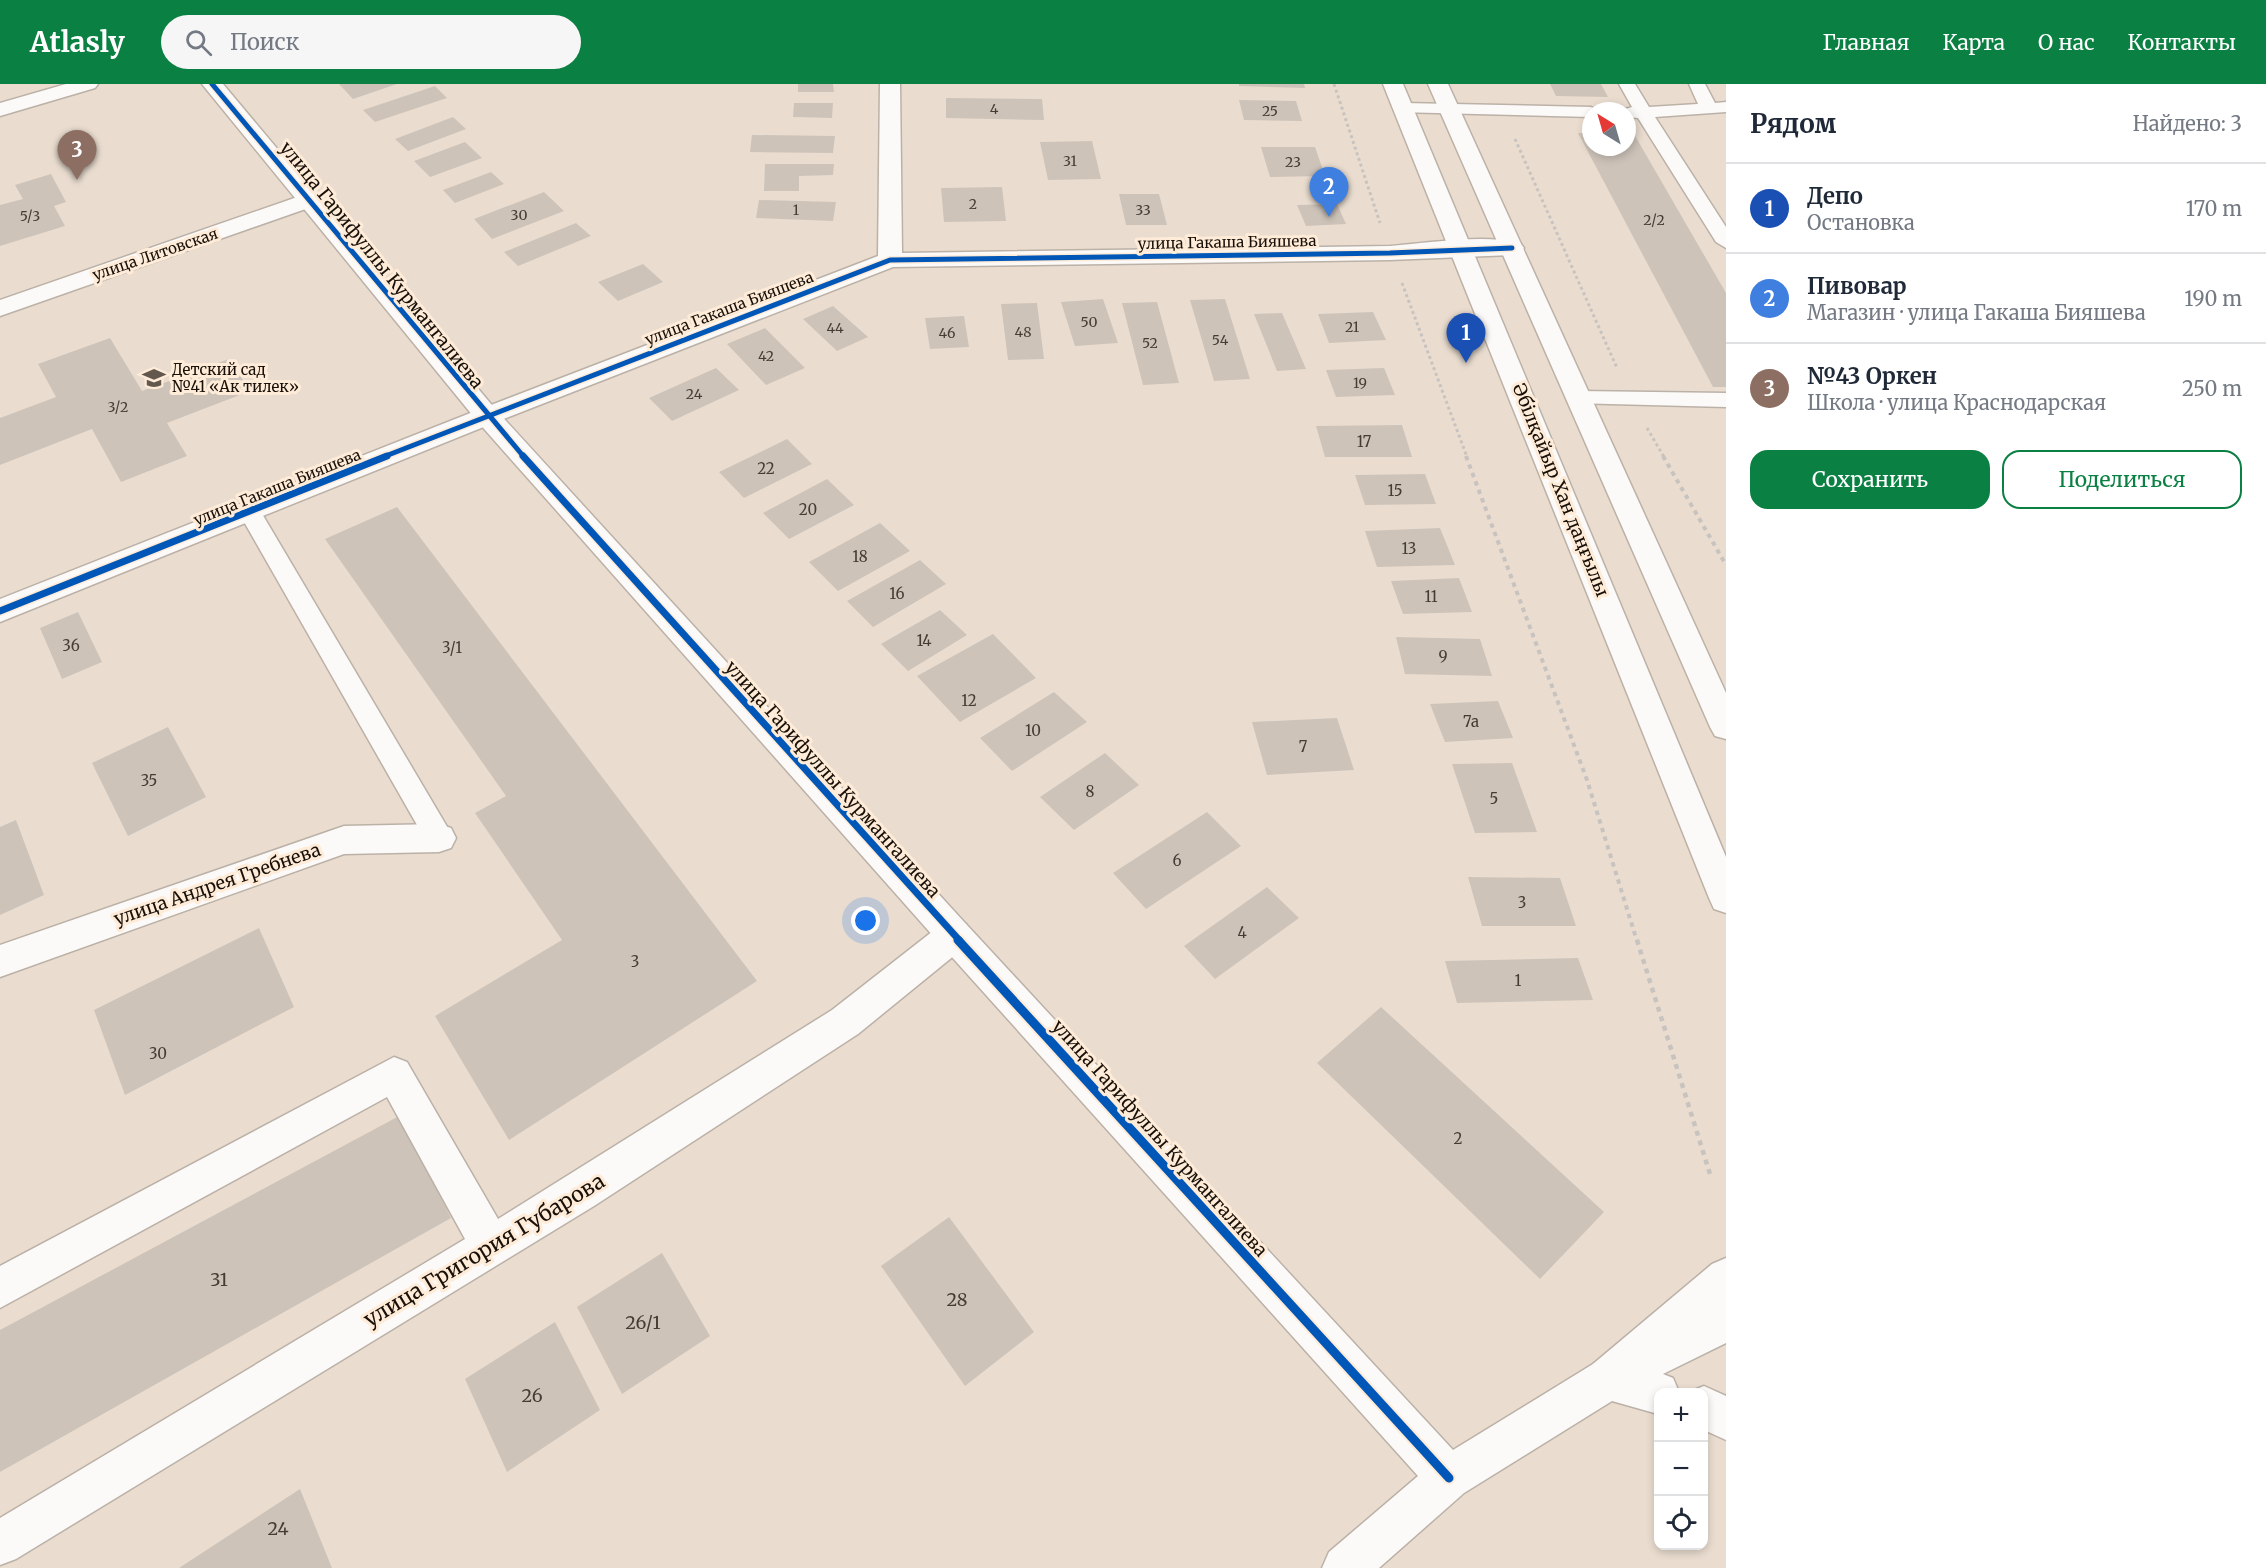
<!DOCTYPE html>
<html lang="ru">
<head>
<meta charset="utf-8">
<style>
	:root { --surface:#fff; --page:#f6f6f7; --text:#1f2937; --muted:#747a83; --line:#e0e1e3; --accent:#0b8043 }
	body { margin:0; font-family:Merriweather,serif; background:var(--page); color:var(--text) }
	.controls { position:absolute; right:18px; bottom:18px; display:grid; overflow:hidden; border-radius:12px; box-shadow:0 3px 9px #0003 }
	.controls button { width:54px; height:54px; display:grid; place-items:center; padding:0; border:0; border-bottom:2px solid var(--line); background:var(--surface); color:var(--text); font:30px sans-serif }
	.compass { position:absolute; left:1582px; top:18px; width:54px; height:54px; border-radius:50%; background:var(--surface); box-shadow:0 3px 9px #0003; rotate:323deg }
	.you { position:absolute; left:866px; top:837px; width:21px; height:21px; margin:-15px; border:4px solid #fff; border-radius:50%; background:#1a73e8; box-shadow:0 0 0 9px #1a73e833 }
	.badge { display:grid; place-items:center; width:39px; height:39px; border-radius:50%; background:var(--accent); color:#fff; font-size:20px; font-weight:700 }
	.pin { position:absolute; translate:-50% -50px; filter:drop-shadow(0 2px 3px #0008) }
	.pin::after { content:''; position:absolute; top:32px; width:21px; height:18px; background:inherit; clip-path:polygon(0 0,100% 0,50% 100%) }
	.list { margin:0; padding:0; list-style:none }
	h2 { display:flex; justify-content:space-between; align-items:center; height:78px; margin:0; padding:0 24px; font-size:26px }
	h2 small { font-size:20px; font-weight:400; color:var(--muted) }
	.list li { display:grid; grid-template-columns:39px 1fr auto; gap:18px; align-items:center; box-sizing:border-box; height:90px; padding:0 24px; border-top:2px solid var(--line) }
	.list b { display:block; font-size:22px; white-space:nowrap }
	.list p { margin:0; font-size:20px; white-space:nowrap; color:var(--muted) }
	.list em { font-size:20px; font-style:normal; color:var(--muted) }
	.actions { display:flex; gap:12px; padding:18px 24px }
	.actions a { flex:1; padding:14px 0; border:2px solid var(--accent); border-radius:18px; text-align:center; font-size:21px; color:var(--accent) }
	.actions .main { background:var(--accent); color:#fff }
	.icon { flex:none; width:33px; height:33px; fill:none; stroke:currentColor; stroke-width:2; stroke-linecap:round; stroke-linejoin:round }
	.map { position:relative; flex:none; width:1726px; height:1484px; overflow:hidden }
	header { display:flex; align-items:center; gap:36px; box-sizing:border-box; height:84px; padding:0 30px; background:var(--accent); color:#fff }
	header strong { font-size:28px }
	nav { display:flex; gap:33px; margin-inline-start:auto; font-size:21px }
	.search { width:420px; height:54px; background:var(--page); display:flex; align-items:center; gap:15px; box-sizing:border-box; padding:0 21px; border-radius:33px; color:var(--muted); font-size:22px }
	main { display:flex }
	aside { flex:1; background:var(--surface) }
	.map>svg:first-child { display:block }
	.building { fill:#cdc3b9 }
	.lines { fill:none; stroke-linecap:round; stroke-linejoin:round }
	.lane-casing { stroke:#bbb1a7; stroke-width:3 }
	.street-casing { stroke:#bbb1a7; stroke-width:3 }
	.secondary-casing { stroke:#bbb1a7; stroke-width:3 }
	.primary-casing { stroke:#bbb1a7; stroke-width:3 }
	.path-far2 { stroke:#c8c3bf; stroke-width:3; stroke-dasharray:3 3; stroke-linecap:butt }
	.path-far1 { stroke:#c8c3bf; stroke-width:4; stroke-dasharray:4.5 4.5; stroke-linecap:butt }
	.path { stroke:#c8c3bf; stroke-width:4.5; stroke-dasharray:5 5; stroke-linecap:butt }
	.lane { fill:#fcfaf8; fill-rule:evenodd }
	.street { fill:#fcfaf8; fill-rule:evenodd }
	.secondary { fill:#fcfaf8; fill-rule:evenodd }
	.primary { fill:#fcfaf8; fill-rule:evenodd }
	.cycleway-far2-casing { stroke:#feebd8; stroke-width:8 }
	.cycleway-far1-casing { stroke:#feebd8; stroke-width:10 }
	.cycleway-casing { stroke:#feebd8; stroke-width:13 }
	.cycleway-far2 { stroke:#0057b8; stroke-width:5 }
	.cycleway-far1 { stroke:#0057b8; stroke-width:7 }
	.cycleway { stroke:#0057b8; stroke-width:9 }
	.labels { text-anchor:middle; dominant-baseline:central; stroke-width:6; stroke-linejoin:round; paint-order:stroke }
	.far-number-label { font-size:14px; fill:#453d34 }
	.far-street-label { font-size:15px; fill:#181008; stroke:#feebd8 }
	.far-poi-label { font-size:15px; fill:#181008; stroke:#feebd8; text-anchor:start }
	.number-label { font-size:15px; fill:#453d34 }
	.street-label { font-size:18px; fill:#181008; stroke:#feebd8 }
	.near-number-label { font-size:18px; fill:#453d34 }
	.near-street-label { font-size:21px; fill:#181008; stroke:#feebd8 }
</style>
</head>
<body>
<header>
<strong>Atlasly</strong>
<div class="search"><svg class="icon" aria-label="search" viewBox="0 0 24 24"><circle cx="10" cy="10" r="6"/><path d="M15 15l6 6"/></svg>Поиск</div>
<nav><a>Главная</a><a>Карта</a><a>О нас</a><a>Контакты</a></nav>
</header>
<main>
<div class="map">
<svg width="1726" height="1484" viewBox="0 0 1726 1484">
	<rect width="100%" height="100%" fill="#eaddd0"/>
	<g class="building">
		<path d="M 339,0 L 397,0 L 353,15 Z"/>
		<path d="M 798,0 L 833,0 L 834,8 L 798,8 Z"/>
		<path d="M 1239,0 L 1304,0 L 1305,4 L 1239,2 Z"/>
		<path d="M 1550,0 L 1601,0 L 1608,13 L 1556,12 Z"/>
		<path d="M 435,2 L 447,14 L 375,38 L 363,26 Z"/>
		<path d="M 946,14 L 1042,15 L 1044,36 L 946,34 Z"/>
		<path d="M 1239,16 L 1296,17 L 1302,37 L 1244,36 Z"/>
		<path d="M 794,19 L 833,19 L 832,34 L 793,33 Z"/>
		<path d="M 453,33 L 466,45 L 408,67 L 395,55 Z"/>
		<path d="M 1578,49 L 1591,49 L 1591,63 L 1627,63 L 1627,50 L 1634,50 L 1726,209 L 1726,303 L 1713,303 Z"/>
		<path d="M 752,51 L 835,52 L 833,69 L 750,68 Z"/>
		<path d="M 1092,57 L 1101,95 L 1048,96 L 1040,58 Z"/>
		<path d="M 465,58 L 482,74 L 430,93 L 414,77 Z"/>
		<path d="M 1261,63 L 1315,63 L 1325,92 L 1270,93 Z"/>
		<path d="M 765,80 L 834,80 L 833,91 L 799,92 L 799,107 L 764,107 Z"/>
		<path d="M 491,88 L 504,100 L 455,119 L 443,106 Z"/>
		<path d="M 51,90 L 66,118 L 54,122 L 65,142 L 0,162 L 0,121 L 23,115 L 15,101 Z"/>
		<path d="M 1002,103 L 1006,137 L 944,138 L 941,104 Z"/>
		<path d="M 544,108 L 564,127 L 492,155 L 474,135 Z"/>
		<path d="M 1119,110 L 1159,110 L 1167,141 L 1126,141 Z"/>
		<path d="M 759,116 L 836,118 L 833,137 L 756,134 Z"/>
		<path d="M 1337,120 L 1346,140 L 1306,142 L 1297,121 Z"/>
		<path d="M 576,139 L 591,152 L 518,182 L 504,168 Z"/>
		<path d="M 643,180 L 663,198 L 618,217 L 598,198 Z"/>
		<path d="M 1103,215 L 1118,259 L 1075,262 L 1061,218 Z"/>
		<path d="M 1225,215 L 1250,295 L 1214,297 L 1190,216 Z"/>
		<path d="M 1157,218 L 1179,299 L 1143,301 L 1122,219 Z"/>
		<path d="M 1037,219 L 1044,275 L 1008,276 L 1001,220 Z"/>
		<path d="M 833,222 L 868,253 L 837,267 L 803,235 Z"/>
		<path d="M 1373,228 L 1386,256 L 1329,259 L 1318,230 Z"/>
		<path d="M 1282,229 L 1306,285 L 1277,287 L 1254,230 Z"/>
		<path d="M 964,232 L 969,263 L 930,265 L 925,234 Z"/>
		<path d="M 765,244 L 805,284 L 766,301 L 727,260 Z"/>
		<path d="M 110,254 L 142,307 L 229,275 L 250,307 L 167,339 L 187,372 L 121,398 L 92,345 L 0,381 L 0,334 L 56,313 L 38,280 Z"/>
		<path d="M 716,284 L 739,306 L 672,337 L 649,314 Z"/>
		<path d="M 1384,284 L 1395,311 L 1336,313 L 1326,286 Z"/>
		<path d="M 1402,341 L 1412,373 L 1325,373 L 1316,342 Z"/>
		<path d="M 787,355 L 812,380 L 744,414 L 719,388 Z"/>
		<path d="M 1425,390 L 1436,420 L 1365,421 L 1355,391 Z"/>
		<path d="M 827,395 L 854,421 L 789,455 L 763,429 Z"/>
		<path d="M 397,423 L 757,897 L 509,1056 L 435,932 L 562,856 L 475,729 L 506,712 L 325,455 Z"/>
		<path d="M 880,439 L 910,467 L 838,507 L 809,478 Z"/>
		<path d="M 1440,444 L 1455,481 L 1377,483 L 1365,447 Z"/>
		<path d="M 920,476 L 946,500 L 873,543 L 847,517 Z"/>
		<path d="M 1459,494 L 1472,528 L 1403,530 L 1391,497 Z"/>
		<path d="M 940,526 L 967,551 L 908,587 L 881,560 Z"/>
		<path d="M 78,528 L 102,578 L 62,595 L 40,544 Z"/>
		<path d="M 993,550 L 1036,594 L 960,638 L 917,592 Z"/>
		<path d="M 1396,553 L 1480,555 L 1492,592 L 1405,590 Z"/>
		<path d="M 1054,608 L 1087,638 L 1012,687 L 980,654 Z"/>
		<path d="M 1498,617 L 1513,654 L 1445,658 L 1430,620 Z"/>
		<path d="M 1337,634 L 1354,686 L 1267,691 L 1252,638 Z"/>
		<path d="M 168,643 L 206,713 L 128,752 L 92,679 Z"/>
		<path d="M 1105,669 L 1139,701 L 1074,746 L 1040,713 Z"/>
		<path d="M 1512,679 L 1537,748 L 1475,749 L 1452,680 Z"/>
		<path d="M 1207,728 L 1241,762 L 1146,825 L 1113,789 Z"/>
		<path d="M 16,736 L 44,811 L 0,831 L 0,743 Z"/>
		<path d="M 1468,793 L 1560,794 L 1576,842 L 1482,842 Z"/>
		<path d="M 1267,803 L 1299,834 L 1215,895 L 1184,862 Z"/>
		<path d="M 259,844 L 294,923 L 125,1011 L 94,926 Z"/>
		<path d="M 1578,874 L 1593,916 L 1457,919 L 1445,877 Z"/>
		<path d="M 1381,923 L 1604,1128 L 1540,1195 L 1317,979 Z"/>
		<path d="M 401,1031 L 451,1134 L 0,1388 L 0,1246 Z"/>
		<path d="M 949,1133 L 1034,1248 L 965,1302 L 881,1182 Z"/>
		<path d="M 662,1169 L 710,1252 L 622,1310 L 577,1223 Z"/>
		<path d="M 555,1238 L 600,1326 L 507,1388 L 465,1295 Z"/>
		<path d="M 300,1405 L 332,1484 L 179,1484 Z"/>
	</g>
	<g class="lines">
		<g class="lane-casing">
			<g id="lane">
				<path d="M 1619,0 L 1635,0 L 1649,23 L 1698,20 L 1689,0 L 1705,0 L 1715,19 L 1726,18 L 1726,28 L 1655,33 L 1726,143 L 1726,164 L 1716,158 L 1638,34 L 1627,33 L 1627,27 L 1619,27 L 1632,23 Z"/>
				<path d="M 1403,19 L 1591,23 L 1599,27 L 1591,27 L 1591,33 L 1397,28 L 1394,24 L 1397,20 Z"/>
				<path d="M 1579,307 L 1726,309 L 1726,323 L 1572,319 L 1568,314 L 1572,309 Z"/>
				<path d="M 250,421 L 258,423 L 449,746 L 453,754 L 449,762 L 439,765 L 429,762 L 239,429 L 242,423 Z"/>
			</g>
		</g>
		<g class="street-casing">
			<g id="street">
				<path d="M 66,0 L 98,0 L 95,4 L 0,32 L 0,19 Z"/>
				<path d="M 880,0 L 900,0 L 902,169 L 1390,162 C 1429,159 1483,150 1520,159 L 1524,164 L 1520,169 L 1512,171 L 1390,176 L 893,183 L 496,338 L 0,538 L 0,515 L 478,326 L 878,172 Z"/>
				<path d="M 309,109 L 317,111 L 320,116 L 317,121 L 0,232 L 0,216 Z"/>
				<path d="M 439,740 L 451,744 L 456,754 L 451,764 L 439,768 L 344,770 L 0,893 L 0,861 L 344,742 Z"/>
				<path d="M 954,836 L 966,840 L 971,851 L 966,862 L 858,950 L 594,1122 L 16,1475 L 0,1481 L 0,1434 L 465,1155 L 387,1013 L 0,1224 L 0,1182 L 394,973 L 407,978 L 498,1135 L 832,926 L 942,840 Z"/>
			</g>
		</g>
		<g class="secondary-casing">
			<g id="secondary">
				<path d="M 202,0 L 223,0 L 496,326 L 966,840 L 1453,1366 L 1593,1280 L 1726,1216 L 1726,1259 L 1663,1290 L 1673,1294 L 1679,1308 L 1658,1308 L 1658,1330 L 1612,1317 L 1464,1409 L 1379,1484 L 1322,1484 L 1329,1468 L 1418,1392 L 942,862 L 478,338 Z"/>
				<path d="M 1704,1302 L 1726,1312 L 1726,1356 L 1704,1346 L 1704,1308 L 1689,1308 Z"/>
			</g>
		</g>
		<g class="primary-casing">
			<g id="primary">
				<path d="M 1383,0 L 1403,0 L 1726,773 L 1726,829 L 1714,825 L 1709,814 Z"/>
				<path d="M 1428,0 L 1448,0 L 1726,609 L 1726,655 L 1715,652 L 1710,643 Z"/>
				<path d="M 1726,1174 L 1726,1221 L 1623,1310 L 1608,1316 L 1593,1310 L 1587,1295 L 1593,1280 L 1712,1180 Z"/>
			</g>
		</g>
		<g class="path-far2">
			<path d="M 1334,0 L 1380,139"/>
			<path d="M 1515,55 L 1617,284"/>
			<path d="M 1402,199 L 1467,373"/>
			<path d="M 1647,344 L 1664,373"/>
		</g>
		<g class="path-far1">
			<path d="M 1466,372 L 1587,696 L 1637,857"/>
			<path d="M 1663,372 L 1726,481"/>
		</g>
		<path class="path" d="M 1637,856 L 1710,1090"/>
		<use href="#lane" class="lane"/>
		<use href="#street" class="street"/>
		<use href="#secondary" class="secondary"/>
		<use href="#primary" class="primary"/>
		<g class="cycleway-far2-casing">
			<g id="cycleway-far2">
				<path d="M 212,0 L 524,373"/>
				<path d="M 383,373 L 890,176 L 1390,169 L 1512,164"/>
			</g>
		</g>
		<g class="cycleway-far1-casing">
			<g id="cycleway-far1">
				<path d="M 523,372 L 960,857"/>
				<path d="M 0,527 L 387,372"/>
			</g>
		</g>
		<g class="cycleway-casing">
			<path id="cycleway" d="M 958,856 L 1449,1394"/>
		</g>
		<use href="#cycleway-far2" class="cycleway-far2"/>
		<use href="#cycleway-far1" class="cycleway-far1"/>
		<use href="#cycleway" class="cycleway"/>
	</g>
	<defs>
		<g id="school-bare" transform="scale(1.8)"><path d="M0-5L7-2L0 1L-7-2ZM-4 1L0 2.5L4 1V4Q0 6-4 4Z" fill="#62584e" stroke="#feebd8" stroke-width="2.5" paint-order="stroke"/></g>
	</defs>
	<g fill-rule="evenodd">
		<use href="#school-bare" x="154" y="294"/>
	</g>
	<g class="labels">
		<g class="far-number-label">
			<text x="994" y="25">4</text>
			<text x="1270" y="27">25</text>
			<text x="1070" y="77">31</text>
			<text x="1293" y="78">23</text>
			<text x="973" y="120">2</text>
			<text x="796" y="126">1</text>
			<text x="1143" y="126">33</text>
			<text x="519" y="131">30</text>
			<text x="30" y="132">5/3</text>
			<text x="1654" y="136">2/2</text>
			<text x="1089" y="238">50</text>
			<text x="1352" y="243">21</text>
			<text x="835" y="244">44</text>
			<text x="1023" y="248">48</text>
			<text x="947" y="249">46</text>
			<text x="1220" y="256">54</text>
			<text x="1150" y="259">52</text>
			<text x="766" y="272">42</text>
			<text x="1360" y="299">19</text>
			<text x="694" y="310">24</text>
			<text x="118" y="323">3/2</text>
		</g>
		<g class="far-street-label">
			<text transform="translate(1227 158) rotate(-1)">улица Гакаша Бияшева</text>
			<text transform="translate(155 170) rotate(-19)">улица Литовская</text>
			<text transform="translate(729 224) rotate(-21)">улица Гакаша Бияшева</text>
			<text transform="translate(277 403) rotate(-22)">улица Гакаша Бияшева</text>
		</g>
		<g class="far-poi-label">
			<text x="172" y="285">Детский сад<tspan x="172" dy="17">№41 «Ак тилек»</tspan></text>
		</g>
		<g class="number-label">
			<text x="1364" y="357">17</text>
			<text x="766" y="384">22</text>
			<text x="1395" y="406">15</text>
			<text x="808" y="425">20</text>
			<text x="1409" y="464">13</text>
			<text x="860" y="472">18</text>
			<text x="897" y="509">16</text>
			<text x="1431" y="512">11</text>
			<text x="924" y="556">14</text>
			<text x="71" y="561">36</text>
			<text x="452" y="563">3/1</text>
			<text x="1443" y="572">9</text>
			<text x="969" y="616">12</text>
			<text x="1471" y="637">7а</text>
			<text x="1033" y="646">10</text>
			<text x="1303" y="662">7</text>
			<text x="149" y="696">35</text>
			<text x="1090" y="707">8</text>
			<text x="1494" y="714">5</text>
			<text x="1177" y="776">6</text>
			<text x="1522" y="818">3</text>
			<text x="1242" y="848">4</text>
			<text x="635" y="877">3</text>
			<text x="1518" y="896">1</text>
			<text x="158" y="969">30</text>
			<text x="1458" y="1054">2</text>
		</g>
		<g class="street-label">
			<text transform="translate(382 181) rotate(51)">улица Гарифуллы Курмангалиева</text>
			<text transform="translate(1561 406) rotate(68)">Әбілқайыр Хан даңғылы</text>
			<text transform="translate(833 695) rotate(48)">улица Гарифуллы Курмангалиева</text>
			<text transform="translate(217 800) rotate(-19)">улица Андрея Гребнева</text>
			<text transform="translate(1160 1054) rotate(48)">улица Гарифуллы Курмангалиева</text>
		</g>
		<g class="near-number-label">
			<text x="219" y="1195">31</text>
			<text x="957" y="1215">28</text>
			<text x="643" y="1238">26/1</text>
			<text x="532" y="1311">26</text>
			<text x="278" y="1444">24</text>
		</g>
		<g class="near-street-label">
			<text transform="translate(484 1166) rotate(-31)">улица Григория Губарова</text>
		</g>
	</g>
</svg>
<div class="controls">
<button>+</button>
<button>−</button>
<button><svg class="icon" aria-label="locate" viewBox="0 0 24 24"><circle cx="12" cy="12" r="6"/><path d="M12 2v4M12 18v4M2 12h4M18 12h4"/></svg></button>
</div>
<svg class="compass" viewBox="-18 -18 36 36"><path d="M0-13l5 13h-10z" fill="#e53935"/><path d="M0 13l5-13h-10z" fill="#747a83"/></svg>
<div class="you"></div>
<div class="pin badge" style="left:1466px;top:279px;background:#1a4fb4">1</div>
<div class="pin badge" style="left:1329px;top:133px;background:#3f7fe0">2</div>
<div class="pin badge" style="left:77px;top:96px;background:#8d6e63">3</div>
</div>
<aside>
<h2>Рядом<small>Найдено: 3</small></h2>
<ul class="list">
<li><span class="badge" style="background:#1a4fb4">1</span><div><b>Депо</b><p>Остановка</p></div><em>170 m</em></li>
<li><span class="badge" style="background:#3f7fe0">2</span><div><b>Пивовар</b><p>Магазин · улица Гакаша Бияшева</p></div><em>190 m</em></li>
<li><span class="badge" style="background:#8d6e63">3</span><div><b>№43 Оркен</b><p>Школа · улица Краснодарская</p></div><em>250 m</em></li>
</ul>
<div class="actions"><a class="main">Сохранить</a><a>Поделиться</a></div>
</aside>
</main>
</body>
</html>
